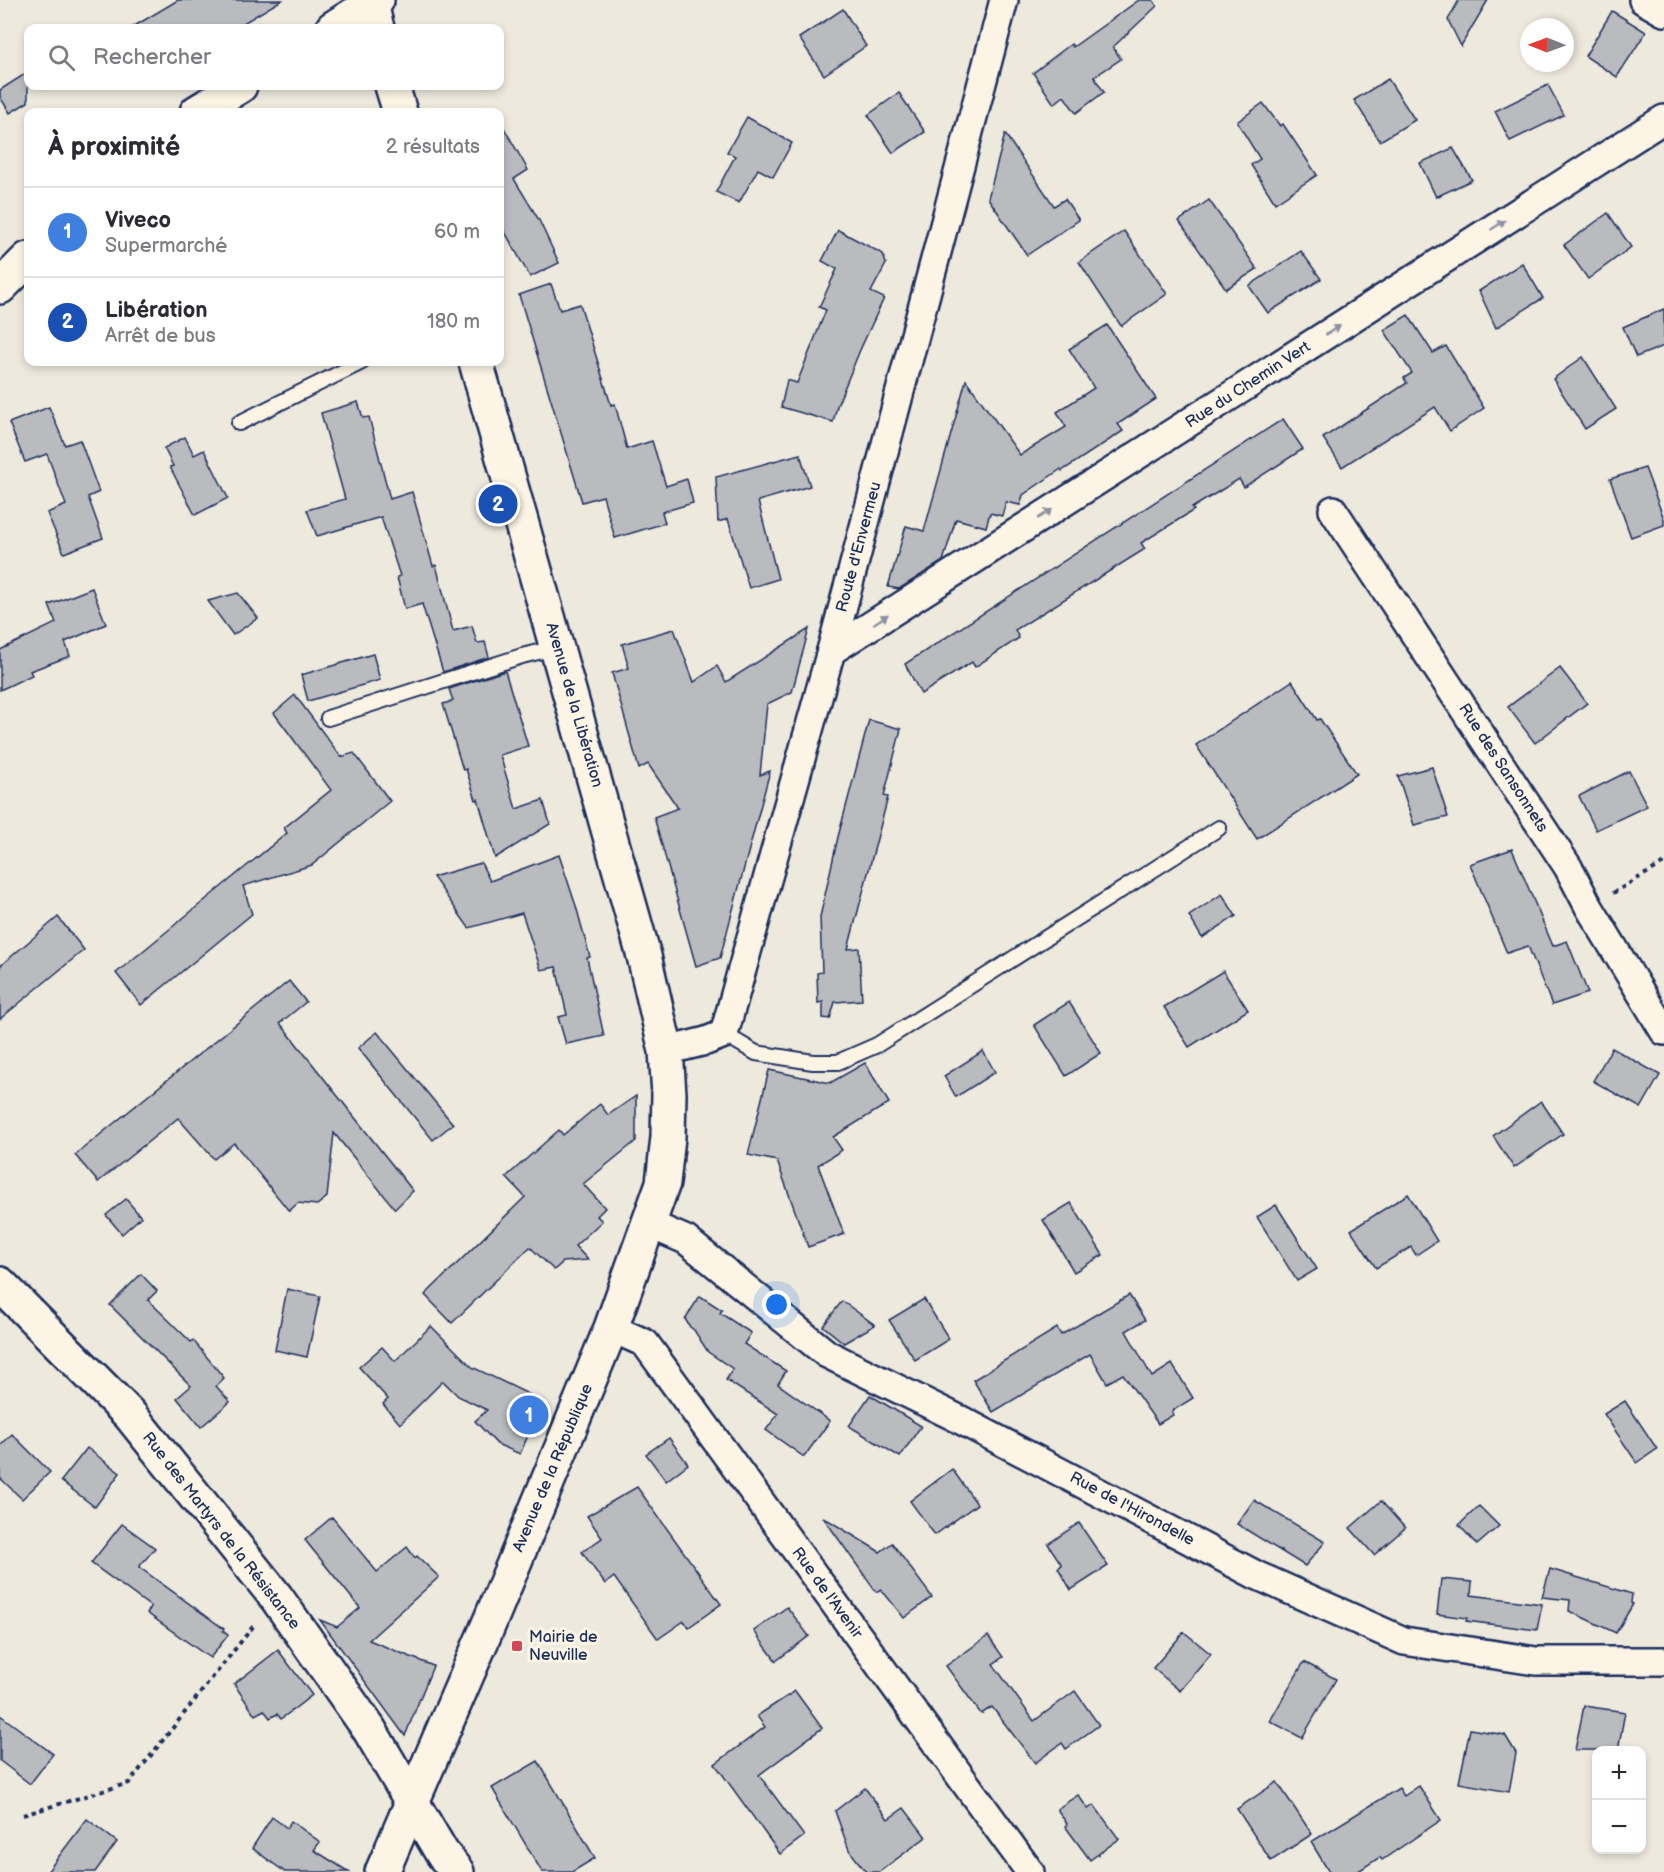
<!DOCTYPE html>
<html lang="fr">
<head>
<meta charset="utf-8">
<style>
	:root { --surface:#fff; --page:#f7f7f7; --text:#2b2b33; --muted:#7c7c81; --line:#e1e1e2; --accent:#ea580c }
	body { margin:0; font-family:"Balsamiq Sans",sans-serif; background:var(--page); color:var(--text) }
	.controls { position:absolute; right:18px; bottom:18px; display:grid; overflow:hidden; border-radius:12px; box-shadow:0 3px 9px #0003 }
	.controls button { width:54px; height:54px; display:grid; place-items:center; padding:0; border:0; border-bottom:2px solid var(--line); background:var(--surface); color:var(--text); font:30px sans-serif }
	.compass { position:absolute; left:1520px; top:18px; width:54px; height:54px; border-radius:50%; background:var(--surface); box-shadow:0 3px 9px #0003; rotate:271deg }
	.you { position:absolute; left:777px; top:1305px; width:21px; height:21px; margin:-15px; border:4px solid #fff; border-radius:50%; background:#1a73e8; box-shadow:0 0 0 9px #1a73e833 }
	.badge { display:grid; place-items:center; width:39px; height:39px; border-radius:50%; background:var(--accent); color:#fff; font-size:20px; font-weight:700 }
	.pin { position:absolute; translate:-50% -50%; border:3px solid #fff; box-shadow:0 2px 6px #0006 }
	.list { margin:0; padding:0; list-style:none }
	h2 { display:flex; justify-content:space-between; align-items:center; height:78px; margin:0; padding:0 24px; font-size:26px }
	h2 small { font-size:20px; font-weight:400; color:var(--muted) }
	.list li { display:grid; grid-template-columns:39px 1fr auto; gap:18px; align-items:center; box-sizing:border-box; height:90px; padding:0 24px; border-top:2px solid var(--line) }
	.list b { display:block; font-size:22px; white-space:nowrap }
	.list p { margin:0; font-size:20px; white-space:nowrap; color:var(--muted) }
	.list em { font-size:20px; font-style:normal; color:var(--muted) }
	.icon { flex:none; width:33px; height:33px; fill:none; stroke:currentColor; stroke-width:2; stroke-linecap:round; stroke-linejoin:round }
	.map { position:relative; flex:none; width:1664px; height:1872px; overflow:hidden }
	.search { position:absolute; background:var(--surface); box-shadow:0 3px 9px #0003; left:24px; top:24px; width:480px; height:66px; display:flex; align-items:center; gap:15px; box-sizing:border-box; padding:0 21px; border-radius:12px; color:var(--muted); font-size:22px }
	.panel { position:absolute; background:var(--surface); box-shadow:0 3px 9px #0003; left:24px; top:108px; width:480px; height:258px; border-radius:12px }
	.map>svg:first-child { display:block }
	.building { fill:#babbbe; stroke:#1b2f5e; stroke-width:1.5 }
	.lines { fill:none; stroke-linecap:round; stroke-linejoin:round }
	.service-casing { stroke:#1b2f5e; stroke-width:18 }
	.minor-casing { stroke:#1b2f5e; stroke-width:32 }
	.tertiary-casing { stroke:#1b2f5e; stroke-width:38 }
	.secondary-casing { stroke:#1b2f5e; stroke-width:38 }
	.path { stroke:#1b2f5e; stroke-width:4; stroke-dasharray:4.5 4.5; stroke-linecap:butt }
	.service { stroke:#fcf5e5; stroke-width:14 }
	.minor { stroke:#fcf5e5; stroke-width:27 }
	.tertiary { stroke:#fcf5e5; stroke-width:33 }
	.secondary { stroke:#fcf5e5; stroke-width:33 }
	.oneway { fill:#8c92a2 }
	.poi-dot { fill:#d1495b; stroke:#fcf5e5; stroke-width:2 }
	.labels { text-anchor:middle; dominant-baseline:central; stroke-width:6; stroke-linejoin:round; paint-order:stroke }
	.street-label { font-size:16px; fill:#1b2f5e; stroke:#fcf5e5 }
	.poi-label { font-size:16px; fill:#1b2f5e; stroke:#fcf5e5; text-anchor:start }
</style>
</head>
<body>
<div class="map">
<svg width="1664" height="1872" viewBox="0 0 1664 1872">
	<rect width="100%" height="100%" fill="#eee9dd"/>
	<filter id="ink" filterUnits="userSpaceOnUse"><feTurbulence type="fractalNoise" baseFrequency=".0167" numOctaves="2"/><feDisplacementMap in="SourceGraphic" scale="12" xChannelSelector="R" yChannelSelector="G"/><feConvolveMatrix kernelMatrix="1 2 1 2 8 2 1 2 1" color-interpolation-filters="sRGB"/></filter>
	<g filter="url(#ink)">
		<g class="building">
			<path d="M 178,0 L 282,0 L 235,28 L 131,28 Z"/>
			<path d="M 1139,0 L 1153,0 L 1157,6 L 1113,47 L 1121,59 L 1094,77 L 1104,92 L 1076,113 L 1064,96 L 1054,104 L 1033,73 L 1071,44 L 1073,47 Z"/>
			<path d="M 1459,0 L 1488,0 L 1461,46 L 1448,20 Z"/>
			<path d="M 843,9 L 866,46 L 824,75 L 799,38 Z"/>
			<path d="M 1612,11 L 1646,32 L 1617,77 L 1585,56 Z"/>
			<path d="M 28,72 L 28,102 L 10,113 L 0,97 L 0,90 Z"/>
			<path d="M 1388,79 L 1415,120 L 1380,141 L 1354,100 Z"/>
			<path d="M 1548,85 L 1564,115 L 1510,141 L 1495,111 Z"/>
			<path d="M 899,93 L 925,132 L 893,153 L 868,115 Z"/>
			<path d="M 1263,103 L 1280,126 L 1283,124 L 1317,175 L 1275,203 L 1251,165 L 1260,159 L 1237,122 Z"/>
			<path d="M 747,117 L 792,143 L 773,177 L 758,169 L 739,203 L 716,192 L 735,156 L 727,152 Z"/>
			<path d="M 500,121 L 528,170 L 514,179 L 539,220 L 559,263 L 530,277 L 500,223 Z"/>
			<path d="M 1005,134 L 1054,206 L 1065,199 L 1079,220 L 1027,255 L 988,198 Z"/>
			<path d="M 1453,148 L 1472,180 L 1436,197 L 1420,163 Z"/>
			<path d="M 1209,200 L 1257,269 L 1226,289 L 1179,221 Z"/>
			<path d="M 1608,213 L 1631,247 L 1588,279 L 1564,245 Z"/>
			<path d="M 838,230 L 883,254 L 886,264 L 871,292 L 884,298 L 860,350 L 837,406 L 833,422 L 781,407 L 787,380 L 797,383 L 826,310 L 819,307 L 837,269 L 822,261 Z"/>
			<path d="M 1124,231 L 1167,294 L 1121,326 L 1079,262 Z"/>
			<path d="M 1301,251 L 1321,279 L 1268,313 L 1249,286 Z"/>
			<path d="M 1522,263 L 1543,298 L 1496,328 L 1479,291 Z"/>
			<path d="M 551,284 L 560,310 L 580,304 L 611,405 L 615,404 L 627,449 L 652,441 L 666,486 L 687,479 L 693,503 L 662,512 L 665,523 L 615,538 L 603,496 L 582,502 L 519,295 Z"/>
			<path d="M 1664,309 L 1664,346 L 1636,357 L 1623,327 Z"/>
			<path d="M 1408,315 L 1433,353 L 1446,346 L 1484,408 L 1450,431 L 1435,407 L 1342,467 L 1323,438 L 1407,383 L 1404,378 L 1412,373 L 1384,330 Z"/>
			<path d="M 1107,325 L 1156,399 L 1118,424 L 1123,431 L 1062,471 L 1061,469 L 1023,495 L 1020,505 L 1006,502 L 1002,516 L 990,513 L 986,527 L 956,519 L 943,561 L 899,589 L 888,587 L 906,526 L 924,531 L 966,380 L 1020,455 L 1066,427 L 1057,412 L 1094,388 L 1069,349 Z"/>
			<path d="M 1583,357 L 1616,409 L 1585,429 L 1553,379 Z"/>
			<path d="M 358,402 L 363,418 L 369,417 L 390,499 L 412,492 L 433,566 L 436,565 L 453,631 L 472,626 L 477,643 L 485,642 L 489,657 L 443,672 L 422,604 L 405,609 L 397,577 L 400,576 L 381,517 L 317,536 L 307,510 L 345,499 L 321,413 Z"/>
			<path d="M 49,407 L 65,445 L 80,440 L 99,492 L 88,497 L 103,538 L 64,553 L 47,513 L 66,505 L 47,454 L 25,462 L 9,423 Z"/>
			<path d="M 1283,419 L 1303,449 L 1244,487 L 1239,479 L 1192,508 L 1194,510 L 1141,543 L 1145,549 L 1015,630 L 1019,638 L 975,667 L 972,662 L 921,694 L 905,664 Z"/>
			<path d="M 185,437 L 194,455 L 204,450 L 228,498 L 195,515 L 170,467 L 173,466 L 164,448 Z"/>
			<path d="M 800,454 L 810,486 L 758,501 L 778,579 L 749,588 L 728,519 L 718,522 L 716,477 Z"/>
			<path d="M 1645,468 L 1664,519 L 1664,525 L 1631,537 L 1610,479 Z"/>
			<path d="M 92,588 L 106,624 L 65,642 L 70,656 L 30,671 L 32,675 L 0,690 L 0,650 L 56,623 L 49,605 Z"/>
			<path d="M 238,593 L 258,618 L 233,635 L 208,601 Z"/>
			<path d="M 674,629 L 694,682 L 717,666 L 726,682 L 809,629 L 792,692 L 767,704 L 760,775 L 770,771 L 720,958 L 696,966 L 654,817 L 678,808 L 648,764 L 639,769 L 612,673 L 629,668 L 622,644 Z"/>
			<path d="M 373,654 L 380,680 L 308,701 L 301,675 Z"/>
			<path d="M 1560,668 L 1587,703 L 1535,743 L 1508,707 Z"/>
			<path d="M 505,671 L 528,746 L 500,755 L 516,809 L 543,800 L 550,824 L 495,858 L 478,799 L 476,800 L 466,769 L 463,770 L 443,704 L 453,701 L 449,689 Z"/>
			<path d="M 1292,681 L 1317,720 L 1320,719 L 1357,774 L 1257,839 L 1196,745 Z"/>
			<path d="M 295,695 L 341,757 L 354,753 L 390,801 L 312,865 L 243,886 L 252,914 L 141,1005 L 116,973 L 287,833 L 284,828 L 331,790 L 274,713 Z"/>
			<path d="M 869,720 L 901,729 L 884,796 L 888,797 L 848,949 L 859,948 L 862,1000 L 835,1002 L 830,1019 L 823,1018 L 823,1002 L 818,1003 L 817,973 L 822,972 L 820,917 L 838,837 Z"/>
			<path d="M 1432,767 L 1448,817 L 1414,825 L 1398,776 Z"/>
			<path d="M 1629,771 L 1647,806 L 1596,830 L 1579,796 Z"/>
			<path d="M 1512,849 L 1553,946 L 1567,941 L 1588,993 L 1552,1005 L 1528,946 L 1507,953 L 1470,864 Z"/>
			<path d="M 559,855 L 576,906 L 590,957 L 587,958 L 604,1036 L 566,1044 L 558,1017 L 567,1015 L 556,967 L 541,970 L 522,913 L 469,928 L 433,877 L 481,863 L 490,881 Z"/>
			<path d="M 1222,894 L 1236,916 L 1202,938 L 1189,916 Z"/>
			<path d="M 58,917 L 84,950 L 0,1019 L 0,966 Z"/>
			<path d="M 1223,971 L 1248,1010 L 1189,1047 L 1164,1007 Z"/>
			<path d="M 289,981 L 306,1002 L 280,1023 L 413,1191 L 395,1209 L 334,1133 L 327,1197 L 317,1205 L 298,1203 L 289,1211 L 234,1143 L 214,1159 L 178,1118 L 98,1182 L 75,1155 Z"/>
			<path d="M 1069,1002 L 1101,1053 L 1066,1076 L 1034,1025 Z"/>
			<path d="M 377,1032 L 453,1124 L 433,1140 L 358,1048 Z"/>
			<path d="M 1612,1048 L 1660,1075 L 1641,1108 L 1593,1081 Z"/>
			<path d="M 983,1051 L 995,1072 L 956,1097 L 944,1076 Z"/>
			<path d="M 865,1063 L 889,1103 L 833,1137 L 842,1150 L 818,1165 L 844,1234 L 808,1247 L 777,1161 L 748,1155 L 769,1070 L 830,1083 Z"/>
			<path d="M 636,1096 L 636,1141 L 583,1184 L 605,1208 L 597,1216 L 602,1221 L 575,1246 L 588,1260 L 563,1262 L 554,1270 L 530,1247 L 452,1323 L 425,1295 L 525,1197 L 506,1177 L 559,1130 L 563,1135 L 600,1104 L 608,1115 Z"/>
			<path d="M 1541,1101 L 1563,1134 L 1514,1168 L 1493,1136 Z"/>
			<path d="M 1408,1194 L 1437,1241 L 1416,1255 L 1411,1247 L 1376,1268 L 1351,1230 Z"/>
			<path d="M 126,1199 L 141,1217 L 122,1234 L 106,1215 Z"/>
			<path d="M 1071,1203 L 1103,1255 L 1074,1272 L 1043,1220 Z"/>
			<path d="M 1276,1205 L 1317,1269 L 1297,1281 L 1257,1217 Z"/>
			<path d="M 141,1274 L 157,1291 L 148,1300 L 191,1342 L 193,1340 L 224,1378 L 216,1386 L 230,1402 L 201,1427 L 177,1398 L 191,1386 L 110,1305 Z"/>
			<path d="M 287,1289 L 320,1296 L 307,1357 L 275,1350 Z"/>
			<path d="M 1129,1295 L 1145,1320 L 1126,1331 L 1152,1377 L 1172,1364 L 1193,1398 L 1172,1411 L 1173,1415 L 1158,1424 L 1123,1374 L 1107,1383 L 1090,1354 L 993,1412 L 973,1380 L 1057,1328 L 1061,1335 Z"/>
			<path d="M 700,1296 L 722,1310 L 720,1313 L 751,1333 L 744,1344 L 786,1371 L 778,1384 L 830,1421 L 804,1457 L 766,1430 L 778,1414 L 726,1380 L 733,1369 L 708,1352 L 694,1330 L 690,1327 L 685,1319 Z"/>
			<path d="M 924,1299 L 949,1339 L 915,1360 L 889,1320 Z"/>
			<path d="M 842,1301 L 875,1325 L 844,1343 L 823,1326 Z"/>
			<path d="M 431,1326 L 472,1367 L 543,1401 L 520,1454 L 497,1444 L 475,1421 L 487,1410 L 458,1396 L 443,1381 L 400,1424 L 383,1404 L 388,1399 L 359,1367 L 382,1347 L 395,1361 Z"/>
			<path d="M 870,1395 L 921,1426 L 900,1457 L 849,1426 Z"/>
			<path d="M 1625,1401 L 1657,1449 L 1637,1463 L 1604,1414 Z"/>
			<path d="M 12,1434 L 50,1472 L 22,1499 L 0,1478 L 0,1446 Z"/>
			<path d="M 669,1438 L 688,1464 L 666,1481 L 646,1454 Z"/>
			<path d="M 87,1448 L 120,1473 L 95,1507 L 61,1481 Z"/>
			<path d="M 952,1469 L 977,1504 L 935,1535 L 910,1501 Z"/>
			<path d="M 637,1487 L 721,1604 L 689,1627 L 684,1621 L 658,1639 L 614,1577 L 605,1584 L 582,1552 L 602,1538 L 587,1516 Z"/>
			<path d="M 1254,1500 L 1325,1542 L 1305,1566 L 1237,1524 Z"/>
			<path d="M 1381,1501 L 1405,1528 L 1374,1555 L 1350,1528 Z"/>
			<path d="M 1479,1506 L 1499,1526 L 1477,1545 L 1459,1525 Z"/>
			<path d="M 332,1517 L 377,1572 L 407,1547 L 415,1558 L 417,1556 L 439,1577 L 369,1640 L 433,1666 L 405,1736 L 320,1620 L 337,1627 L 360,1608 L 305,1540 Z"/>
			<path d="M 823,1517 L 880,1552 L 892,1543 L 932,1597 L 904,1618 L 881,1589 L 876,1592 Z"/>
			<path d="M 1079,1523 L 1108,1566 L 1071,1590 L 1058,1568 L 1062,1565 L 1048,1544 Z"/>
			<path d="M 122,1524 L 155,1548 L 139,1567 L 224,1629 L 223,1631 L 228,1635 L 210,1658 L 147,1613 L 151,1607 L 91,1563 Z"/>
			<path d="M 1550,1569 L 1632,1594 L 1631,1603 L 1633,1604 L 1616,1633 L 1569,1611 L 1570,1600 L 1542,1597 Z"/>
			<path d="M 1441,1579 L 1472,1582 L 1471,1595 L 1542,1604 L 1537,1630 L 1466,1621 L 1467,1618 L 1437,1614 Z"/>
			<path d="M 787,1607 L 809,1636 L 776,1661 L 754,1631 Z"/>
			<path d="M 1184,1632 L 1211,1654 L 1180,1691 L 1153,1668 Z"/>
			<path d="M 988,1636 L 1003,1657 L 993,1664 L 1034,1721 L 1075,1691 L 1099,1725 L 1066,1749 L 1062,1743 L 1035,1763 L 992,1707 L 981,1714 L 946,1666 Z"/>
			<path d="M 278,1650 L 312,1695 L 281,1719 L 277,1714 L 270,1718 L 264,1710 L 255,1715 L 234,1684 Z"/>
			<path d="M 1304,1662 L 1336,1679 L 1302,1738 L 1270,1721 Z"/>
			<path d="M 795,1691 L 822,1728 L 759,1775 L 804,1836 L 780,1854 L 715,1764 L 765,1727 L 757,1716 Z"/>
			<path d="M 1584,1706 L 1625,1712 L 1618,1750 L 1575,1750 Z"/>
			<path d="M 0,1715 L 53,1754 L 30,1784 L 0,1761 Z"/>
			<path d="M 1470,1729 L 1505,1735 L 1516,1753 L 1509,1792 L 1459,1783 Z"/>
			<path d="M 538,1761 L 595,1858 L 572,1872 L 542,1872 L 492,1788 Z"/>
			<path d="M 1277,1782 L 1312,1834 L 1271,1861 L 1237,1809 Z"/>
			<path d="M 1419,1786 L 1441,1820 L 1382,1860 L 1380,1857 L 1357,1872 L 1329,1872 L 1311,1842 L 1399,1788 L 1404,1796 Z"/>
			<path d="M 865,1788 L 888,1819 L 904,1808 L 926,1837 L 879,1872 L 866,1872 L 849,1850 L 835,1811 Z"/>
			<path d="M 1078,1795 L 1088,1809 L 1094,1805 L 1119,1839 L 1090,1860 L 1065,1826 L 1067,1824 L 1057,1809 Z"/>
			<path d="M 272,1817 L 287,1828 L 291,1821 L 320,1842 L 314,1850 L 349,1872 L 285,1872 L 252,1848 Z"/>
			<path d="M 87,1819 L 117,1842 L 95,1872 L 47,1872 Z"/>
		</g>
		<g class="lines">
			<g class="service-casing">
				<g id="service">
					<path d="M 239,423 L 362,362"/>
					<path d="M 328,718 L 522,656 L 558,647"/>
					<path d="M 724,1034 L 756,1053 L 813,1062 L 838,1062 L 877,1045 L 1219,828"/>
				</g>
			</g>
			<g class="minor-casing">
				<g id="minor">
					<path d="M 1643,0 L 1664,12"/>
					<path d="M 1333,510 L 1568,867 L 1589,907 L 1664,1031"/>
					<path d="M 831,651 L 1664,119"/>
					<path d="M 666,1051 L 706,1041 L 724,1034 L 831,651 L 1004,0"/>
					<path d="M 649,1224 L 686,1240 L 827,1354 L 959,1419 L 1256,1575 L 1404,1641 L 1536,1661 L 1664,1661"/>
					<path d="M 611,1328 L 645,1343 L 1030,1872"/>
				</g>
			</g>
			<g class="tertiary-casing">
				<g id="tertiary">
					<path d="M 333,28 L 371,4 L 370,0"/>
					<path d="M 197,112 L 240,86"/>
					<path d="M 0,287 L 28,259"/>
					<path d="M 0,1284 L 130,1415 L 276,1597 L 369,1729 L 442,1853 L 457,1872"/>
				</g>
			</g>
			<g class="secondary-casing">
				<g id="secondary">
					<path d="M 377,0 L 371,4 L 377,28"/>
					<path d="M 392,86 L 400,112"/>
					<path d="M 382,1872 L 491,1619 L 611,1328 L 663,1183 L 668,1137 L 669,1094 L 666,1051 L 644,956 L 476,362"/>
				</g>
			</g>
			<g class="path">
				<path d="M 1613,893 L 1664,863"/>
				<path d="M 23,1815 L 129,1783 L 255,1624"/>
			</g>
			<use href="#service" class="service"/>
			<use href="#minor" class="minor"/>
			<use href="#tertiary" class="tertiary"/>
			<use href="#secondary" class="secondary"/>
		</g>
		<defs><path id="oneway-solid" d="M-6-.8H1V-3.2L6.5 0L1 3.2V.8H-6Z" transform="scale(1.5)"/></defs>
		<g class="oneway">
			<use href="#oneway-solid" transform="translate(1498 225) rotate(-33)"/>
			<use href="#oneway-solid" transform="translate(1333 330) rotate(-33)"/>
			<use href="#oneway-solid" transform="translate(1045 514) rotate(-33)"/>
			<use href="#oneway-solid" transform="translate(881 619) rotate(-33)"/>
		</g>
	</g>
	<rect class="poi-dot" x="511" y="1640" width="12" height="12" rx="3"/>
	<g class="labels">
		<g class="street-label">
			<text transform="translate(1248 385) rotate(-33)">Rue du Chemin Vert</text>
			<text transform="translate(859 547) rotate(-75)">Route d'Envermeu</text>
			<text transform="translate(574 705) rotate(74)">Avenue de la Libération</text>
			<text transform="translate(1503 768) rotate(57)">Rue des Sansonnets</text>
			<text transform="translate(553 1468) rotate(-67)">Avenue de la République</text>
			<text transform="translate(1132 1509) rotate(28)">Rue de l'Hirondelle</text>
			<text transform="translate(221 1531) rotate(52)">Rue des Martyrs de la Résistance</text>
			<text transform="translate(827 1593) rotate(54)">Rue de l'Avenir</text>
		</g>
		<g class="poi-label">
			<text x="529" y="1637">Mairie de<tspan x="529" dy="18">Neuville</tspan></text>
		</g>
	</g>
</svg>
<div class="controls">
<button>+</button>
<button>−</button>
</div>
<svg class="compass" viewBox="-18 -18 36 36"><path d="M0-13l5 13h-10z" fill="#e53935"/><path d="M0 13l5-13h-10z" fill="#7c7c81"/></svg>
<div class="you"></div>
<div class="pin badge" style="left:529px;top:1415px;background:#3f7fe0">1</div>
<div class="pin badge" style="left:498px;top:504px;background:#1a4fb4">2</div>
<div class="search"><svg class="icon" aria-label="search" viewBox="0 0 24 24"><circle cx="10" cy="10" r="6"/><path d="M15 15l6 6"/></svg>Rechercher</div>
<section class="panel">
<h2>À proximité<small>2 résultats</small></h2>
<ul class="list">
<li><span class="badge" style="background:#3f7fe0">1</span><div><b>Viveco</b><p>Supermarché</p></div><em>60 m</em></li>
<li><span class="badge" style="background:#1a4fb4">2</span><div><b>Libération</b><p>Arrêt de bus</p></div><em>180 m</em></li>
</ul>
</section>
</div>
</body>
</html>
